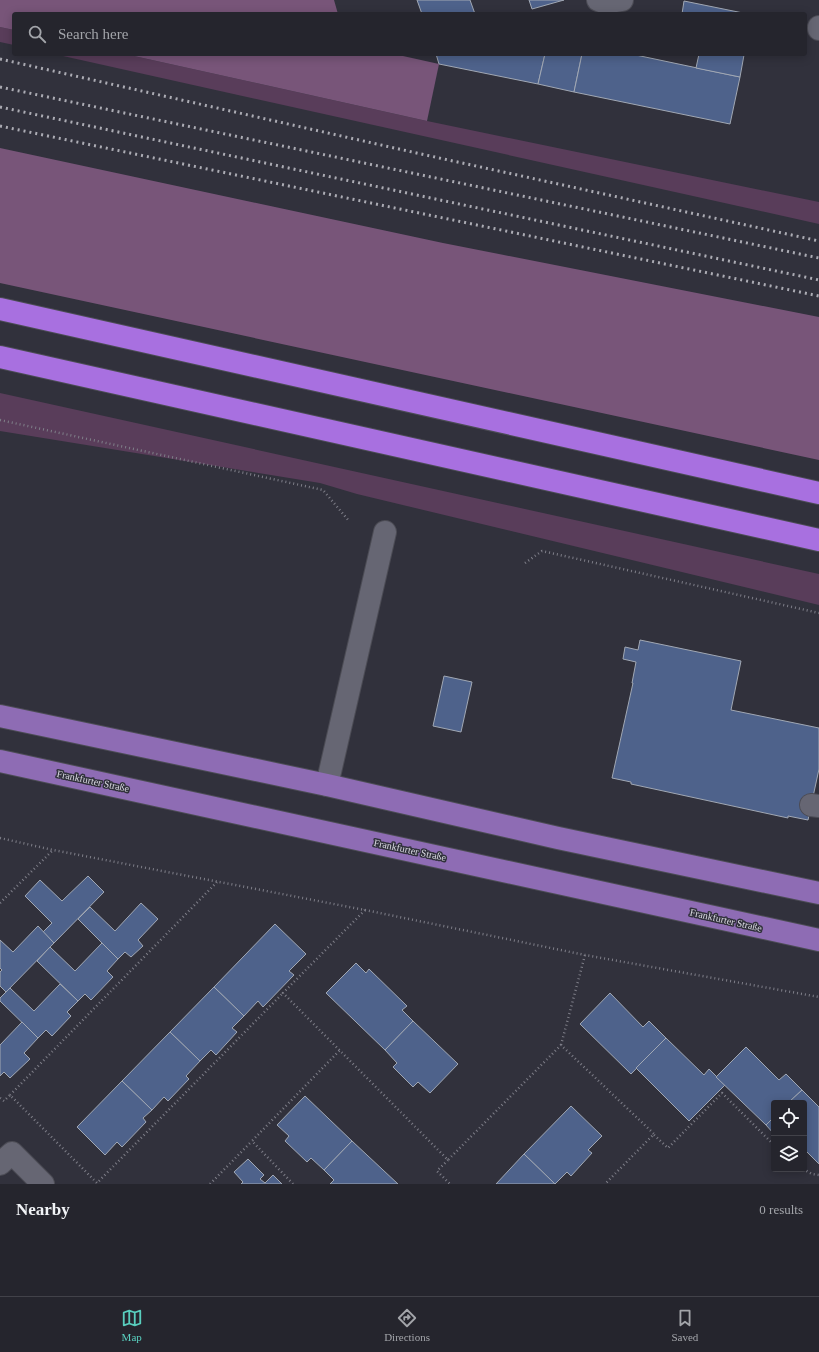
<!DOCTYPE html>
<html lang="en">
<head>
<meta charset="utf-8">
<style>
	:root { --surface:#25252d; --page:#2d2d35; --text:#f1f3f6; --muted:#a3a5aa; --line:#424249; --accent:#59cebe }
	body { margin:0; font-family:"Times New Roman",serif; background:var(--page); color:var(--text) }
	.controls { position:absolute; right:12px; bottom:12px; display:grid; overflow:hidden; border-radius:4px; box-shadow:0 2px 10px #0003 }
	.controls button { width:36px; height:36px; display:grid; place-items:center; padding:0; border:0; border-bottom:1px solid var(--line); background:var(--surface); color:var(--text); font:20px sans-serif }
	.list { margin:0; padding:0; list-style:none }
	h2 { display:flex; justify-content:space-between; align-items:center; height:52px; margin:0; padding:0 16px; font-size:17px }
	h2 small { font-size:13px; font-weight:400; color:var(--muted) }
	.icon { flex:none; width:22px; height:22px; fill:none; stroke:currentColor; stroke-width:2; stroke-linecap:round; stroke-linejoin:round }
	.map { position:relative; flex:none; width:819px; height:1184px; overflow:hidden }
	.search { position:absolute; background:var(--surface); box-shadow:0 2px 10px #0003; left:12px; right:12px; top:12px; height:44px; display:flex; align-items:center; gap:10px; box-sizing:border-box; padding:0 14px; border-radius:4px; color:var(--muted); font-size:15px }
	.sheet { height:112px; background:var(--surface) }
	nav { display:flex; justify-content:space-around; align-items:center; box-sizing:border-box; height:56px; border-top:1px solid var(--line); background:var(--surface); font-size:11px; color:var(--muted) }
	nav a { display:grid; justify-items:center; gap:2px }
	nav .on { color:var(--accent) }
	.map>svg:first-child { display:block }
	.green { fill:#593d5a }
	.forest { fill:#785579 }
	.building { fill:#4e628b; stroke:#a1a8b4 }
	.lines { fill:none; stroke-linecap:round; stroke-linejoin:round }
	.minor-casing { stroke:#4c4c55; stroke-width:24 }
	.major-casing { stroke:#4c4c55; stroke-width:24 }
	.highway-casing { stroke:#4c4c55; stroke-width:24 }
	.path { stroke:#7f7f89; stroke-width:2.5; stroke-dasharray:1 3; stroke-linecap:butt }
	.minor { stroke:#666673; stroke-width:22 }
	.major { stroke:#8e6cb4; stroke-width:22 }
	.highway { stroke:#a870e0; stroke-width:22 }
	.rail { stroke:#acacb4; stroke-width:3; stroke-dasharray:2 4; stroke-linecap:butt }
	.labels { text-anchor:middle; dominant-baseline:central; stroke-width:3; stroke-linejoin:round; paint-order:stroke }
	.street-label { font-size:10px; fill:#dcdce4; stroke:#31313c }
</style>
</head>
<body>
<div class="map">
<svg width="819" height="1184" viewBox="0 0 819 1184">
	<rect width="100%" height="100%" fill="#31313c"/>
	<g class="green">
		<path d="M 0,27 L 14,30 L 14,45 L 0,42 Z"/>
		<path d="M 54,54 L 125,54 L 427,121 L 819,202 L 819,224 Z"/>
		<path d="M 0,393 L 819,574 L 819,605 L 357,494 L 320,483 L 0,431 Z"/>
	</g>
	<g class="forest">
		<path d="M 0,0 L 334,0 L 338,14 L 14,14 L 14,30 L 0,27 Z"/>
		<path d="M 125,54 L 394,54 L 439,64 L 427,121 Z"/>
		<path d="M 0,148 L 443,243 L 819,317 L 819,460 L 0,283 Z"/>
	</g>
	<g class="building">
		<path d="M 417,0 L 470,0 L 475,14 L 422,14 Z"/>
		<path d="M 529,0 L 564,0 L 532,9 Z"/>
		<path d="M 684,1 L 748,14 L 682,14 Z"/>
		<path d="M 436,54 L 545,54 L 538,84 L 439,64 Z"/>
		<path d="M 545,54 L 582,54 L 574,92 L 538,84 Z"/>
		<path d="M 582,54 L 631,54 L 740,77 L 730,124 L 574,92 Z"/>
		<path d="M 699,54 L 744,55 L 740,77 L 696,68 Z"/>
		<path d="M 640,640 L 741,661 L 731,710 L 819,728 L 819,769 L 808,820 L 788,816 L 788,818 L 631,784 L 631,782 L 612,778 L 633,683 L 632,683 L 636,662 L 623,659 L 625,647 L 638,650 Z"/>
		<path d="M 444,676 L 472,682 L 461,732 L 433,726 Z"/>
		<path d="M 88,876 L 104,892 L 54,943 L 43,932 L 52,923 L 25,896 L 40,880 L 62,901 Z"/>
		<path d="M 141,903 L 158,919 L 138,940 L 143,946 L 131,957 L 125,952 L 118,959 L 78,919 L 90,907 L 115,931 Z"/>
		<path d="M 275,924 L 306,954 L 289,971 L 294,975 L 263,1007 L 258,1001 L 244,1016 L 214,987 Z"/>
		<path d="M 38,926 L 54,943 L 6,992 L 0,986 L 0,972 L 2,970 L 0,968 L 0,940 L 13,952 Z"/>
		<path d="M 102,943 L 118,959 L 107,971 L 113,977 L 91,1000 L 85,994 L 78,1001 L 37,961 L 50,947 L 75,971 Z"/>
		<path d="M 356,963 L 366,973 L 369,969 L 407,1006 L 402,1010 L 413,1021 L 385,1050 L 326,993 Z"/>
		<path d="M 60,984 L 78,1001 L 67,1012 L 71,1016 L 52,1036 L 46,1030 L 38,1038 L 0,1001 L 0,998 L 10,988 L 34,1011 Z"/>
		<path d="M 214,987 L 244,1016 L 232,1028 L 237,1032 L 216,1055 L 211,1050 L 200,1061 L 170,1032 Z"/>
		<path d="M 610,993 L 643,1027 L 649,1021 L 666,1038 L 631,1074 L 580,1024 Z"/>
		<path d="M 413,1021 L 458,1064 L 430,1093 L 418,1082 L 413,1087 L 393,1067 L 397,1063 L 385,1050 Z"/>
		<path d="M 22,1022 L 38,1038 L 24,1053 L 30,1059 L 10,1078 L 4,1072 L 0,1076 L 0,1045 Z"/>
		<path d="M 170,1032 L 200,1061 L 186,1076 L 189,1079 L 168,1101 L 164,1097 L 152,1110 L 122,1081 Z"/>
		<path d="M 666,1038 L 704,1075 L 709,1069 L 725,1085 L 689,1121 L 636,1068 Z"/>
		<path d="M 746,1047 L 779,1080 L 786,1074 L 802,1090 L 788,1103 L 774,1103 L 774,1117 L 766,1125 L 716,1077 Z"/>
		<path d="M 122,1081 L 152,1110 L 143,1118 L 146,1122 L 122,1147 L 117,1142 L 105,1155 L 77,1127 Z"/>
		<path d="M 802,1090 L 819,1107 L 819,1164 L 804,1149 L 804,1103 L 788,1103 Z"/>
		<path d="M 305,1096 L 352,1141 L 324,1170 L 311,1158 L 307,1162 L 285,1141 L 289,1136 L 277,1125 Z"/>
		<path d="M 571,1106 L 602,1136 L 588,1150 L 592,1153 L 571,1176 L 567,1172 L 555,1184 L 524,1154 Z"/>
		<path d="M 774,1117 L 774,1134 L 766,1125 Z"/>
		<path d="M 352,1141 L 398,1184 L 330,1184 L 334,1180 L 324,1170 Z"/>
		<path d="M 524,1154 L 555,1184 L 496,1184 Z"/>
		<path d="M 248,1159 L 264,1175 L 260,1179 L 265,1183 L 273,1175 L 282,1184 L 241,1184 L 243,1182 L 234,1172 Z"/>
	</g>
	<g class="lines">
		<g class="minor-casing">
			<g id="minor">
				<path d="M 598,0 L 605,3 L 622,0"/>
				<path d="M 819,29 L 819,27"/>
				<path d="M 327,785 L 385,532"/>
				<path d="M 811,805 L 819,806"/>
				<path d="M 0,1164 L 12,1153 L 43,1184"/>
			</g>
		</g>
		<g class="major-casing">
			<g id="major">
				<path d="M 0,716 L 327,785 L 558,838 L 819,893"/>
				<path d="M 0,761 L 819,940"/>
			</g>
		</g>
		<g class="highway-casing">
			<g id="highway">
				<path d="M 0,309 L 819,493"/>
				<path d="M 0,357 L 819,540"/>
			</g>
		</g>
		<g class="path">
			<path d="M 0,420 L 323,490 L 349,521"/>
			<path d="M 525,563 L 542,551 L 819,613"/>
			<path d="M 0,838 L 53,850 L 365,910 L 585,955 L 819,997"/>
			<path d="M 0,903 L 53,850"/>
			<path d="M 365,910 L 283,993 L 448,1160 L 561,1045 L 654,1134 L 605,1184"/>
			<path d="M 561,1045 L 585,955"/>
			<path d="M 10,1095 L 217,882"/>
			<path d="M 0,1098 L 4,1101 L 10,1095 L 97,1183 L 283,993"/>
			<path d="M 654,1135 L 668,1148 L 722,1093 L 774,1145"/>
			<path d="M 448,1160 L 437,1171 L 450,1184"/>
			<path d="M 803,1169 L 812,1174 L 819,1175"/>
			<path d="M 210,1184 L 252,1141"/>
			<path d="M 293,1184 L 252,1141 L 340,1050"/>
		</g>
		<use href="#minor" class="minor"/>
		<use href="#major" class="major"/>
		<use href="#highway" class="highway"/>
		<g class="rail">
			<path d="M 0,59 L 421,154 L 819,241"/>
			<path d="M 0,87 L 819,258"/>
			<path d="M 0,107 L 819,280"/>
			<path d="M 0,126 L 819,296"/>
		</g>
	</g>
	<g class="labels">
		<g class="street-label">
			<text transform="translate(93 781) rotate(12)">Frankfurter Straße</text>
			<text transform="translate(410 850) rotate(12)">Frankfurter Straße</text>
			<text transform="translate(726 920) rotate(13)">Frankfurter Straße</text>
		</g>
	</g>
</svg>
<div class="controls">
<button><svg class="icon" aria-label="locate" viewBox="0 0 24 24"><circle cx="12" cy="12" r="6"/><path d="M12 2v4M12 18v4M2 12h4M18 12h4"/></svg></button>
<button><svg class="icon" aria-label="layers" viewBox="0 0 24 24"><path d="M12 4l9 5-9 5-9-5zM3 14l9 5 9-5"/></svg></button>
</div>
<div class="search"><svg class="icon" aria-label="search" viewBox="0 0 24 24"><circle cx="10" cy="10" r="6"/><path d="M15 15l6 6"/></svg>Search here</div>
</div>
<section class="sheet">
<h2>Nearby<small>0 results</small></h2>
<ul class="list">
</ul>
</section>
<nav>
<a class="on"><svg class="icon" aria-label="map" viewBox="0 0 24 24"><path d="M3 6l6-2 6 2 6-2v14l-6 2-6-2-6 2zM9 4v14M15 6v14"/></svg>Map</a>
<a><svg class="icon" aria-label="directions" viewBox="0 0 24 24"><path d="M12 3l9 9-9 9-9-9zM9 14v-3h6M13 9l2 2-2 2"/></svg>Directions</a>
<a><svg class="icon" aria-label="saved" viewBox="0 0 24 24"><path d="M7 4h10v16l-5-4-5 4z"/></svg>Saved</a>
</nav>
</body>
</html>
